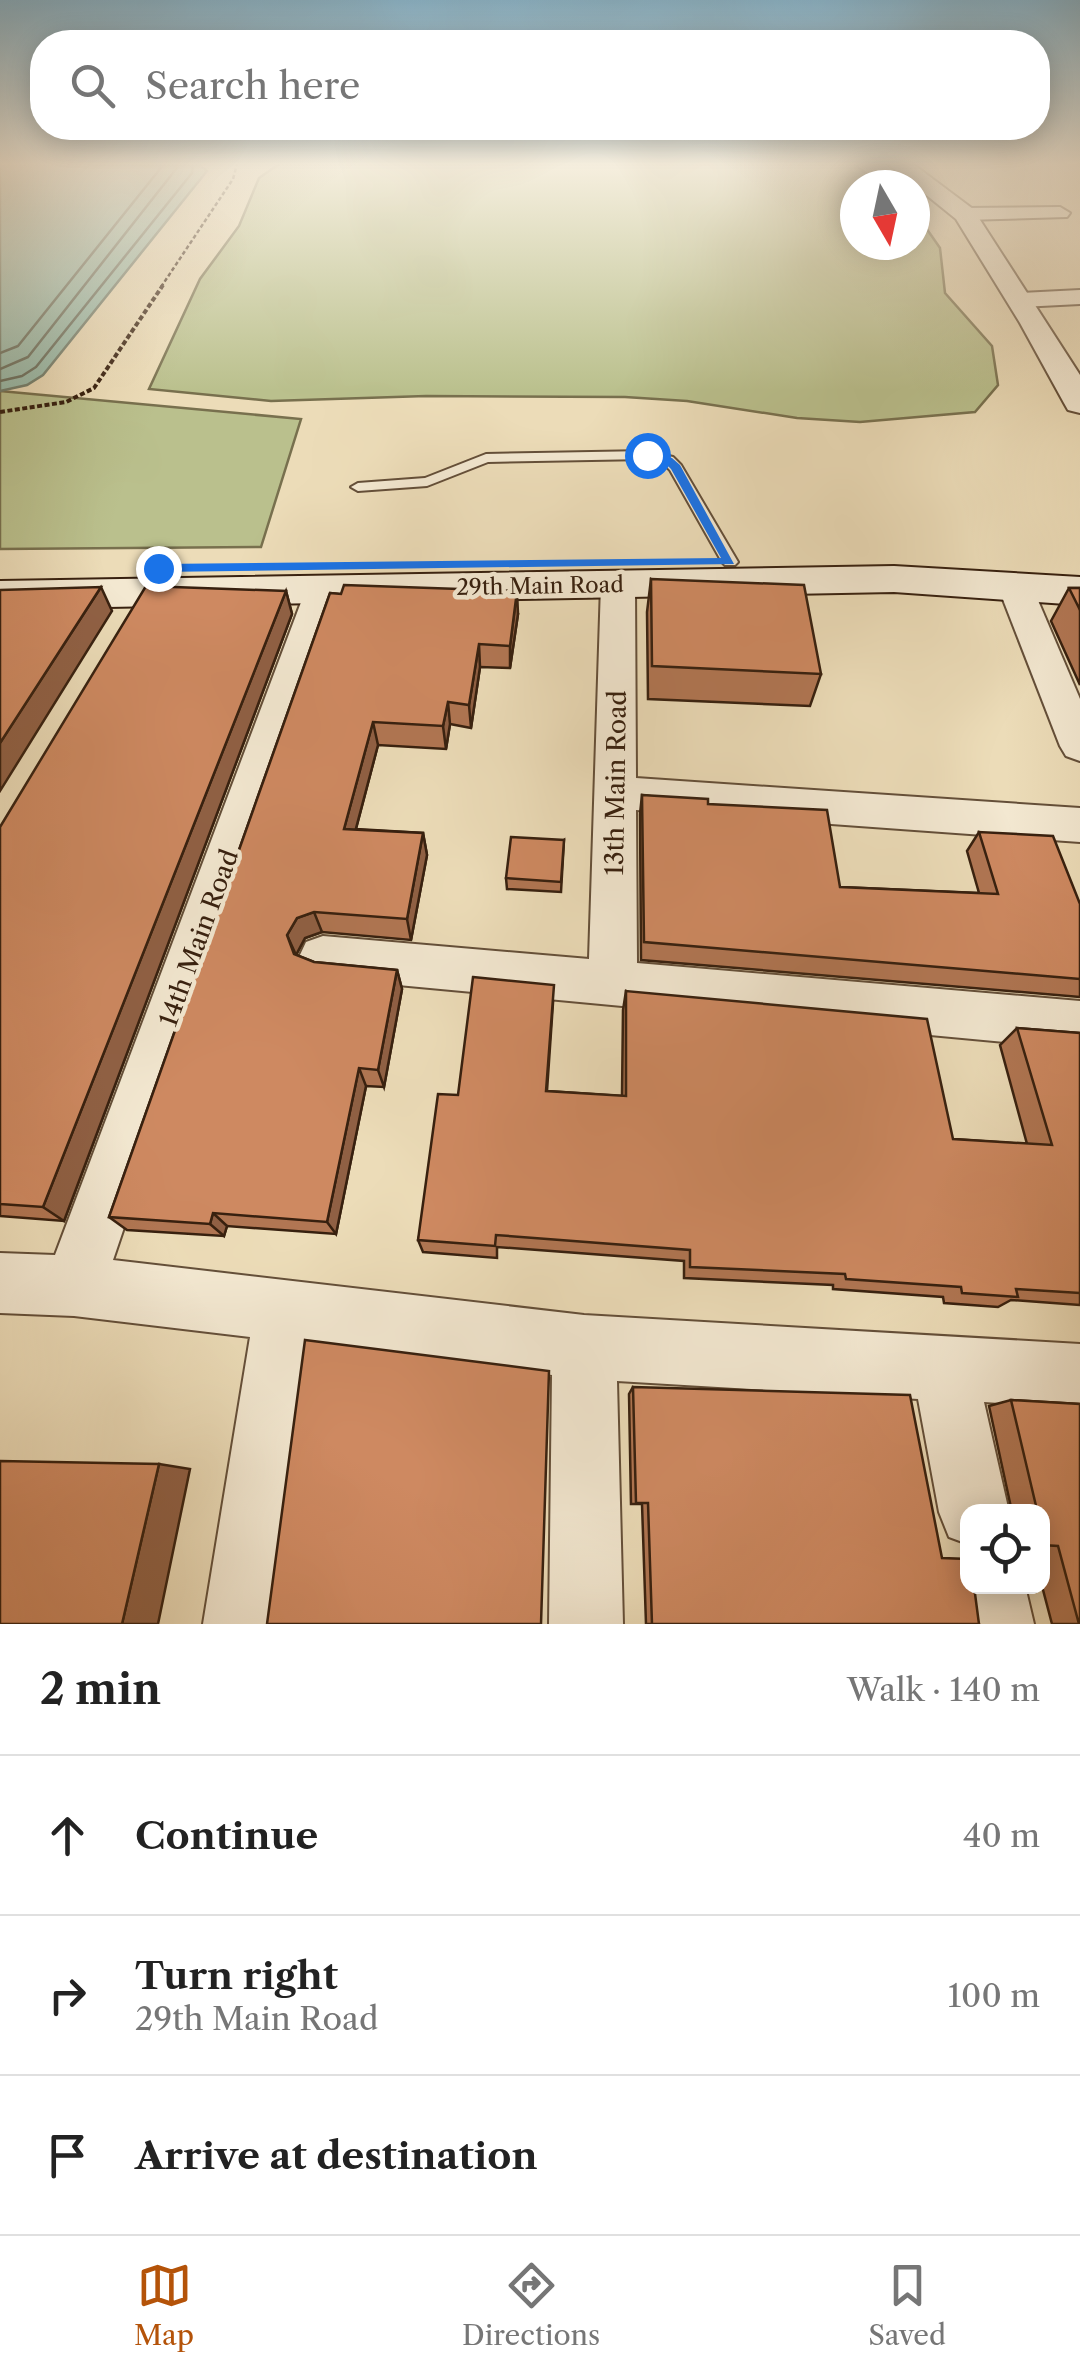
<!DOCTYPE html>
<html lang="en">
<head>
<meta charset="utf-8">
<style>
	:root { --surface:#fff; --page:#f2f2f2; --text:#222; --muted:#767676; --line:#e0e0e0; --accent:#b45309 }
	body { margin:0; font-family:"Libre Caslon Text",serif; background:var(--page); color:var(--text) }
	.controls { position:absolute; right:30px; bottom:30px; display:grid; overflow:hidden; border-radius:20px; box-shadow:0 5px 25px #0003 }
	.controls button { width:90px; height:90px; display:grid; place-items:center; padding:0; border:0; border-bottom:2px solid var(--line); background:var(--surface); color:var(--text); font:50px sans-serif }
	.compass { position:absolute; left:840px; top:170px; width:90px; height:90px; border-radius:50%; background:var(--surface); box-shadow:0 5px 25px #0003; rotate:171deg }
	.stop { position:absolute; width:30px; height:30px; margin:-22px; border:8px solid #1a73e8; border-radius:50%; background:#fff }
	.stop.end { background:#1a73e8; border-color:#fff; box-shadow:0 2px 10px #0008 }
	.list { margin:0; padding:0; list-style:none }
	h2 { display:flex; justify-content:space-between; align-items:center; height:130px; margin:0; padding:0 40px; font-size:42px }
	h2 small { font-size:32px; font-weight:400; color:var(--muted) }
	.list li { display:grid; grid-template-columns:65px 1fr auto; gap:30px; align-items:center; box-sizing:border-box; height:160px; padding:0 40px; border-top:2px solid var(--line) }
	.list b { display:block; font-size:38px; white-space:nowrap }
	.list p { margin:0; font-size:32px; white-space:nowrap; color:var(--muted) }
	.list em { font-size:32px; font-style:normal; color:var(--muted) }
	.icon { flex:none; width:55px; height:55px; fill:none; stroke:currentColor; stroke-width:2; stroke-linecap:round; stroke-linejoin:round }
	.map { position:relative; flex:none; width:1080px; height:1624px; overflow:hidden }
	.search { position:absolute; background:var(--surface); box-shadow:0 5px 25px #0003; left:30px; right:30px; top:30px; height:110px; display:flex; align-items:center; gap:25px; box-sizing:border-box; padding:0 35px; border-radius:40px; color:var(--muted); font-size:38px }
	.sheet { height:610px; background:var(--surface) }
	nav { display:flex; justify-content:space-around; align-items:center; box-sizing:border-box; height:140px; border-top:2px solid var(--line); background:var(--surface); font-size:28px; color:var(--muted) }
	nav a { display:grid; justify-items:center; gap:5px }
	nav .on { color:var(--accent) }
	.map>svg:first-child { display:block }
	.green { fill:#bac08d; stroke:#78704e; stroke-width:2.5 }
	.water { fill:#99bcac; stroke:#727e6d; stroke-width:2.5 }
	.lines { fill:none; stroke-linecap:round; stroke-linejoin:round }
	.shore { stroke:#686e5e; stroke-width:2.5 }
	.service-casing { stroke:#644f39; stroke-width:4 }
	.minor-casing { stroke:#644f39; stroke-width:4 }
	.tertiary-casing { stroke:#644f39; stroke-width:4 }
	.secondary-casing { stroke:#37200f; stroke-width:4 }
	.path-far1 { stroke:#37200f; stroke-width:2.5; stroke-dasharray:4 2.5; stroke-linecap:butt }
	.path { stroke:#37200f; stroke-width:4; stroke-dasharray:5 2.5; stroke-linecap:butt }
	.service { fill:#f3e8d1; fill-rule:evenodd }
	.minor { fill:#f3e8d1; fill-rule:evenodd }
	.tertiary { fill:#f3e8d1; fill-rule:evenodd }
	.secondary { fill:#f3e8d1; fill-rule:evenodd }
	.wall { fill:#b17653; stroke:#37200f; stroke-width:2.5 }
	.shaded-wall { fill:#906044; stroke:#37200f; stroke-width:2.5 }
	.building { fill:#ce8961; stroke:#37200f; stroke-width:2.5 }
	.route { fill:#1a73e8 }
	.labels { text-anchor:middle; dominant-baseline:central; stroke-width:9; stroke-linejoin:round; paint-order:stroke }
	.far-street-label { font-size:22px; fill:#37200f; stroke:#f3e8d1 }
	.street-label { font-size:25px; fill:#37200f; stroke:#f3e8d1 }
</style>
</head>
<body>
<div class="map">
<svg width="1080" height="1624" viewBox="0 0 1080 1624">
	<rect width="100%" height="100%" fill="#ecdcb8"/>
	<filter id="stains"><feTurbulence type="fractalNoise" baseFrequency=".002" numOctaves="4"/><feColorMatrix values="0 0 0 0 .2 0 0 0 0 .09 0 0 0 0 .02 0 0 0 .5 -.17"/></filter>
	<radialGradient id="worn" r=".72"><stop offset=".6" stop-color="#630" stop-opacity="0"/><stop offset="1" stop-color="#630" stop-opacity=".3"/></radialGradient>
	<g class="green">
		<path d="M 279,164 L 854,164 L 881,185 L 855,185 L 855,245 L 915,245 L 915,212 L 940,248 L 945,293 L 992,346 L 998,385 L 975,412 L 860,422 L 797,418 L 687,401 L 625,397 L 426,396 L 271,401 L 149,389 L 200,279 L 239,226 L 259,178 Z"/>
		<path d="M 0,391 L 301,419 L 261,547 L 0,549 Z"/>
	</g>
	<path class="water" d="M 0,165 L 201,166 L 207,171 L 43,375 L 27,385 L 0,391 Z"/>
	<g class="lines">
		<g class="shore">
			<path d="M 0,353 L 18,346 L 164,164"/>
			<path d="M 0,369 L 28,357 L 180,164"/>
			<path d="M 0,381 L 22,376 L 36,367 L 192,173 L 193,164"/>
		</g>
		<g class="service-casing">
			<path id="service" d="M 647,451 L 673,457 L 681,465 L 738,562 L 735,565 L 725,565 L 722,562 L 670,470 L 663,463 L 647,459 L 488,462 L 427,486 L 358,491 L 351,487 L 358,483 L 425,478 L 486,454 Z"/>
		</g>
		<g class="minor-casing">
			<g id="minor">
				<path d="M 1060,207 L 1070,213 L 1067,217 L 965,220 L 955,214 L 965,208 Z"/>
				<path d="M 1080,290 L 1080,304 L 1021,307 L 1010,300 L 1021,293 Z"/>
				<path d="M 1014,574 L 1026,577 L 1031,584 L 1080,699 L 1080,761 L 1066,756 L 1060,746 L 997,584 L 1002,577 Z"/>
				<path d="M 618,575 L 630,578 L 635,585 L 636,778 L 1080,808 L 1080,842 L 636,810 L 637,963 L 1080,1001 L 1080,1049 L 323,978 L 306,972 L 299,957 L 306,942 L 323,936 L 589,959 L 601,585 L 606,578 Z"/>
				<path d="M 323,579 L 335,582 L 340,589 L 113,1260 L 584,1315 L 1080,1344 L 1080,1408 L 984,1402 L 1009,1512 L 968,1512 L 968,1544 L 949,1537 L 939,1512 L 918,1399 L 617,1381 L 623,1624 L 549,1624 L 552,1375 L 312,1344 L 277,1624 L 203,1624 L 250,1337 L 74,1316 L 0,1313 L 0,1253 L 55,1255 L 306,589 L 311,582 Z"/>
				<path d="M 968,1559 L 968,1586 L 1025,1586 L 1034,1624 L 960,1624 L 953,1586 Z"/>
			</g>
		</g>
		<g class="tertiary-casing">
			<path id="tertiary" d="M 888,164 L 913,164 L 973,209 L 1080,375 L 1080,413 L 1068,410 L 1064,403 L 1020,323 L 956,219 Z"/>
		</g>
		<g class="secondary-casing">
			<path id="secondary" d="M 894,566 L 1080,577 L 1080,605 L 894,592 L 0,609 L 0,581 Z"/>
		</g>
		<path class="path-far1" d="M 161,287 L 233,179 L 237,164"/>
		<path class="path" d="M 0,412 L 66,402 L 94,388 L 163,285"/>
		<use href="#service" class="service"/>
		<use href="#minor" class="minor"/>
		<use href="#tertiary" class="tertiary"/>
		<use href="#secondary" class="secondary"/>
	</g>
	<g class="wall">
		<path d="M 651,579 L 821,674 L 810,706 L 648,699 L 647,612 Z"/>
		<path d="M 1069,588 L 1080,588 L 1080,685 L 1051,621 Z"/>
		<path d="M 286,591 L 292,614 L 64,1221 L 0,1216 L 0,827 Z"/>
		<path d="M 330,593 L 518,614 L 510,668 L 480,667 L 471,728 L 450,724 L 446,749 L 378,745 L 356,829 L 423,833 L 427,855 L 411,940 L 322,932 L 305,938 L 296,955 L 314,962 L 397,970 L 402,989 L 384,1087 L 366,1086 L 336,1234 L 227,1226 L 224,1236 L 127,1230 L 109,1217 Z"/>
		<path d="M 642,795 L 708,804 L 840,887 L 979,893 L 967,851 L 979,832 L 1080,904 L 1080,997 L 641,960 L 640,814 Z"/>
		<path d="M 564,840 L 561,892 L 507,889 L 506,878 Z"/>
		<path d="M 626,991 L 953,1139 L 1027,1144 L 1000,1045 L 1017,1028 L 1080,1033 L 1080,1305 L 1011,1300 L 998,1307 L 944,1303 L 943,1297 L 833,1289 L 833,1285 L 684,1278 L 684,1261 L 497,1247 L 497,1258 L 423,1252 L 418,1240 L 458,1095 L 553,1003 L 547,1091 L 622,1096 L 623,1010 Z"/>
		<path d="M 633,1387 L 942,1558 L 979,1624 L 646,1624 L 642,1504 L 631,1504 L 629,1394 Z"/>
		<path d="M 1011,1400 L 1080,1404 L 1080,1624 L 1052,1624 L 1042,1586 L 1042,1512 L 1012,1512 L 989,1406 Z"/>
	</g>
	<g class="shaded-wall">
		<path d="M 101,587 L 112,611 L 0,791 L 0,743 Z"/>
		<path d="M 286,591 L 292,614 L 64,1221 L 43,1207 Z"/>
		<path d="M 517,591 L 518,614 L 510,668 L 510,646 Z"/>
		<path d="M 479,644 L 480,667 L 471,728 L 469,705 Z"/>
		<path d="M 448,702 L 450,724 L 446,749 L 443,726 Z"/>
		<path d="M 373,722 L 378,745 L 350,851 L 344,829 Z"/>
		<path d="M 423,833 L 427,855 L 411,940 L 407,919 Z"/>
		<path d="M 314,912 L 322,932 L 305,938 L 296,955 L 287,935 L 297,918 Z"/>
		<path d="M 397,970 L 402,989 L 384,1087 L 378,1070 Z"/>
		<path d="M 359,1068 L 366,1086 L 336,1234 L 327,1222 Z"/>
		<path d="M 213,1213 L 227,1226 L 224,1236 L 210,1224 Z"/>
		<path d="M 159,1464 L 190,1469 L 158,1624 L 122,1624 Z"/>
	</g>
	<g class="building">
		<path d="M 651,579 L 804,585 L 821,674 L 652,666 Z"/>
		<path d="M 344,585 L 517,591 L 510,646 L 479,644 L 469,705 L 448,702 L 443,726 L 373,722 L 344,829 L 423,833 L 407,919 L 314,912 L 297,918 L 287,935 L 294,954 L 314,962 L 397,970 L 378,1070 L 359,1068 L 327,1222 L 213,1213 L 210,1224 L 109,1217 L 330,593 L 341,594 Z"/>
		<path d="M 146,586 L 286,591 L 43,1207 L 0,1204 L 0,827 Z"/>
		<path d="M 101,587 L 0,743 L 0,590 Z"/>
		<path d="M 1069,588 L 1080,588 L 1080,610 Z"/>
		<path d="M 642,795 L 708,799 L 708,804 L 827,810 L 840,887 L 998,894 L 979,832 L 1053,836 L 1080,904 L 1080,979 L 644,942 Z"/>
		<path d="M 511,837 L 564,840 L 561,882 L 506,878 Z"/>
		<path d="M 473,977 L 554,985 L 546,1091 L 626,1096 L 626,991 L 927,1019 L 953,1139 L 1052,1145 L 1017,1028 L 1080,1033 L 1080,1293 L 1016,1289 L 1018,1297 L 962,1293 L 961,1287 L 846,1279 L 845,1274 L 690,1267 L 690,1250 L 496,1235 L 495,1246 L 418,1240 L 438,1094 L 458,1095 Z"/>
		<path d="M 305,1340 L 549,1371 L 541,1624 L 267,1624 Z"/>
		<path d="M 633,1387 L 910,1395 L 942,1558 L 968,1559 L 968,1586 L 974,1586 L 979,1624 L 652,1624 L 648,1503 L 636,1503 Z"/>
		<path d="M 1011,1400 L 1080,1404 L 1080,1624 L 1079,1624 L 1058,1546 L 1042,1545 L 1042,1512 L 1036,1512 L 1037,1510 Z"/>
		<path d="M 0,1461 L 159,1464 L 122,1624 L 0,1624 Z"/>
	</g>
	<linearGradient id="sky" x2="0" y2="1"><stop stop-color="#88b7d0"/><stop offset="0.42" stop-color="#f6efdf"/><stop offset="1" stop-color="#f6efdf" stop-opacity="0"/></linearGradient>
	<rect width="1080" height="391" fill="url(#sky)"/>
	<path class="route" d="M 647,452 L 672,458 L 680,465 L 734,564 L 158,572 L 152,568 L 158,564 L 721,558 L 671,469 L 664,462 L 643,458 Z"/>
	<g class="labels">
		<g class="far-street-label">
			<text transform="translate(540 586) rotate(-1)">29th Main Road</text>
		</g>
		<g class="street-label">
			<text transform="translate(616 783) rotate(-89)">13th Main Road</text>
			<text transform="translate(199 938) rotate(-70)">14th Main Road</text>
		</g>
	</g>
	<rect width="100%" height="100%" filter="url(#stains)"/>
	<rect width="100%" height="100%" fill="url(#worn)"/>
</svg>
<div class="controls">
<button><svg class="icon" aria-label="locate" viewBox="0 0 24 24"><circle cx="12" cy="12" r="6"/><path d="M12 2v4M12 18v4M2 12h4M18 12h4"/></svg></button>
</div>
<svg class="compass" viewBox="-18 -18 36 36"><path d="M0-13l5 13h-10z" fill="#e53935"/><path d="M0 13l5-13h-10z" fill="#767676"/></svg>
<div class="stop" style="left:647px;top:455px"></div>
<div class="stop end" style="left:158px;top:568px"></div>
<div class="search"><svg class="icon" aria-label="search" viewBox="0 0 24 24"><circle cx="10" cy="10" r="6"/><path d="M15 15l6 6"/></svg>Search here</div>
</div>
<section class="sheet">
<h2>2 min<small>Walk · 140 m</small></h2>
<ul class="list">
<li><svg class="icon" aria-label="ahead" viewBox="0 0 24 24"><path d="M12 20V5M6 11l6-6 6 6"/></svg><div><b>Continue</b></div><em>40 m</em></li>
<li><svg class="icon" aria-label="right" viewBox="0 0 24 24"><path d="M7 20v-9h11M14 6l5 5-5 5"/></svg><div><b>Turn right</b><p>29th Main Road</p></div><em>100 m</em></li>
<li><svg class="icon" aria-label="arrive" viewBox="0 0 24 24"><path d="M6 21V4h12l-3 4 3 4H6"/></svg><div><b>Arrive at destination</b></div></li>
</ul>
</section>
<nav>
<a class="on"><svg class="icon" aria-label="map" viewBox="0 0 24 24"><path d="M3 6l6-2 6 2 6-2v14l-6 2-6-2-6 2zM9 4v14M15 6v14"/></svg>Map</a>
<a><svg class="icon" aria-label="directions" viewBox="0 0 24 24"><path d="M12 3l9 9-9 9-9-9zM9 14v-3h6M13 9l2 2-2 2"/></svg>Directions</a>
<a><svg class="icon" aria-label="saved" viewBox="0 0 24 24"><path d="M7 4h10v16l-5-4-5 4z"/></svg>Saved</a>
</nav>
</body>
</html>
